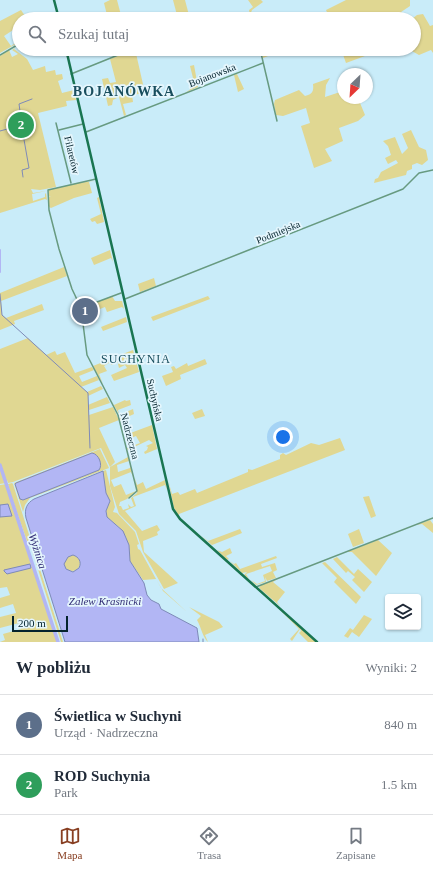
<!DOCTYPE html>
<html lang="pl">
<head>
<meta charset="utf-8">
<style>
	:root { --surface:#fff; --page:#f2f2f3; --text:#1f2937; --muted:#747a83; --line:#e0e1e3; --accent:#883f22 }
	body { margin:0; font-family:"Times New Roman",serif; background:var(--page); color:var(--text) }
	.controls { position:absolute; right:12px; bottom:12px; display:grid; overflow:hidden; border-radius:4px; box-shadow:0 1px 3px #0004 }
	.controls button { width:36px; height:36px; display:grid; place-items:center; padding:0; border:0; border-bottom:1px solid var(--line); background:var(--surface); color:var(--text); font:20px sans-serif }
	.compass { position:absolute; left:337px; top:68px; width:36px; height:36px; border-radius:50%; background:var(--surface); box-shadow:0 1px 3px #0004; rotate:205deg }
	.scale { position:absolute; left:12px; bottom:10px; width:56px; box-sizing:border-box; padding-left:4px; border:2px solid #04232d; border-top:0; font-size:11px; line-height:14px; white-space:nowrap; color:#04232d; -webkit-text-stroke:3px #e5f6fd; paint-order:stroke }
	.you { position:absolute; left:283px; top:437px; width:14px; height:14px; margin:-10px; border:3px solid #fff; border-radius:50%; background:#1a73e8; box-shadow:0 0 0 6px #1a73e833 }
	.badge { display:grid; place-items:center; width:26px; height:26px; border-radius:50%; background:var(--accent); color:#fff; font-size:13px; font-weight:700 }
	.pin { position:absolute; translate:-50% -50%; border:2px solid #fff; box-shadow:0 1px 4px #0006 }
	.list { margin:0; padding:0; list-style:none }
	h2 { display:flex; justify-content:space-between; align-items:center; height:52px; margin:0; padding:0 16px; font-size:17px }
	h2 small { font-size:13px; font-weight:400; color:var(--muted) }
	.list li { display:grid; grid-template-columns:26px 1fr auto; gap:12px; align-items:center; box-sizing:border-box; height:60px; padding:0 16px; border-top:1px solid var(--line) }
	.list b { display:block; font-size:15px; white-space:nowrap }
	.list p { margin:0; font-size:13px; white-space:nowrap; color:var(--muted) }
	.list em { font-size:13px; font-style:normal; color:var(--muted) }
	.icon { flex:none; width:22px; height:22px; fill:none; stroke:currentColor; stroke-width:2; stroke-linecap:round; stroke-linejoin:round }
	.map { position:relative; flex:none; width:433px; height:642px; overflow:hidden }
	.search { position:absolute; background:var(--surface); box-shadow:0 1px 3px #0004; left:12px; right:12px; top:12px; height:44px; display:flex; align-items:center; gap:10px; box-sizing:border-box; padding:0 14px; border-radius:22px; color:var(--muted); font-size:15px }
	.sheet { height:172px; background:var(--surface) }
	nav { display:flex; justify-content:space-around; align-items:center; box-sizing:border-box; height:56px; border-top:1px solid var(--line); background:var(--surface); font-size:11px; color:var(--muted) }
	nav a { display:grid; justify-items:center; gap:2px }
	nav .on { color:var(--accent) }
	.map>svg:first-child { display:block }
	.green { fill:#e0d792 }
	.water { fill:#b2b6f4; stroke:#7e8ab8; fill-rule:evenodd }
	.lines { fill:none; stroke-linecap:round; stroke-linejoin:round }
	.stream { stroke:#7e8ab8; stroke-width:1 }
	.canal { stroke:#b2b6f4; stroke-width:2 }
	.river { stroke:#b2b6f4; stroke-width:3.5 }
	.street { stroke:#679a80; stroke-width:1.5 }
	.secondary { stroke:#197551; stroke-width:2.5 }
	.labels { text-anchor:middle; dominant-baseline:central; stroke-width:3.5; stroke-linejoin:round; paint-order:stroke }
	.street-label { font-size:10px; fill:#04232d; stroke:#e5f6fd }
	.water-label { font-size:11px; font-style:italic; fill:#322d75; stroke:#e5f6fd }
	.quarter-label { font-size:12px; letter-spacing:1px; fill:#194e5e; stroke:#e5f6fd }
	.district-label { font-size:14px; font-weight:bold; letter-spacing:1px; fill:#194e5e; stroke:#e5f6fd }
</style>
</head>
<body>
<div class="map">
<svg width="433" height="642" viewBox="0 0 433 642">
	<rect width="100%" height="100%" fill="#c9ecf9"/>
	<g class="green">
		<path d="M 110,0 L 117,0 L 122,19 L 108,19 L 104,3 Z"/>
		<path d="M 173,0 L 185,0 L 190,19 L 178,19 Z"/>
		<path d="M 248,0 L 261,0 L 263,2 L 252,10 L 250,15 L 249,10 L 253,7 Z"/>
		<path d="M 346,0 L 410,0 L 410,6 L 401,12 L 406,19 L 330,19 L 326,10 Z"/>
		<path d="M 21,10 L 27,19 L 19,19 L 19,26 L 4,36 L 11,46 L 17,42 L 16,44 L 0,53 L 0,21 Z"/>
		<path d="M 423,14 L 430,26 L 433,25 L 433,53 L 431,50 L 419,55 L 410,50 L 405,52 L 398,49 L 414,49 L 414,19 L 412,19 L 417,15 Z"/>
		<path d="M 16,47 L 14,49 L 27,59 L 33,70 L 45,66 L 46,72 L 55,70 L 56,75 L 62,74 L 63,79 L 58,81 L 62,93 L 74,90 L 76,100 L 66,101 L 67,106 L 38,113 L 56,187 L 40,190 L 31,189 L 33,193 L 46,191 L 32,194 L 33,201 L 45,197 L 45,194 L 46,193 L 47,200 L 45,199 L 0,213 L 0,56 L 9,50 L 12,57 L 18,54 L 12,50 Z"/>
		<path d="M 135,49 L 145,93 L 132,95 L 133,102 L 123,104 L 126,115 L 124,116 L 119,97 L 113,100 L 112,105 L 108,106 L 102,79 L 108,78 L 110,83 L 116,82 L 110,59 Z"/>
		<path d="M 261,49 L 286,49 L 263,58 Z"/>
		<path d="M 341,49 L 384,49 L 346,63 Z"/>
		<path d="M 194,65 L 198,87 L 185,93 L 195,86 L 190,66 Z"/>
		<path d="M 237,74 L 244,89 L 238,92 L 234,75 Z"/>
		<path d="M 330,78 L 326,85 L 325,97 L 343,91 L 343,98 L 358,98 L 365,115 L 358,121 L 339,128 L 343,141 L 325,149 L 332,161 L 314,168 L 301,126 L 310,123 L 306,108 L 283,116 L 276,115 L 274,104 L 275,100 L 299,90 L 305,96 C 312,94 314,92 313,84 Z"/>
		<path d="M 411,130 L 419,147 L 426,150 L 428,160 L 422,165 L 417,163 L 412,165 L 412,169 L 407,171 L 406,175 L 374,183 L 375,179 L 378,178 L 381,172 L 398,163 L 396,160 L 388,164 L 385,158 L 391,155 L 388,146 L 383,141 L 395,137 L 402,154 L 408,148 L 402,134 Z"/>
		<path d="M 95,181 L 89,182 L 92,193 L 74,198 L 51,208 L 49,207 L 48,197 L 51,196 L 49,196 L 48,190 L 77,183 L 77,186 L 77,183 Z"/>
		<path d="M 99,197 L 104,222 L 97,224 L 95,221 L 92,222 L 90,219 L 101,214 L 97,198 Z"/>
		<path d="M 110,250 L 113,262 L 111,258 L 94,265 L 91,258 Z"/>
		<path d="M 64,267 L 67,276 L 1,301 L 2,315 L 6,318 L 42,304 L 44,310 L 14,321 L 15,324 L 0,330 L 0,293 Z"/>
		<path d="M 154,278 L 156,286 L 140,292 L 138,284 Z"/>
		<path d="M 112,296 L 115,301 L 122,301 L 124,309 L 122,307 L 107,312 L 105,307 L 90,313 L 86,306 Z"/>
		<path d="M 208,296 L 210,299 L 153,321 L 151,317 Z"/>
		<path d="M 126,317 L 127,322 L 103,331 L 101,327 Z"/>
		<path d="M 28,338 L 46,355 L 55,351 L 57,355 L 65,352 L 75,373 L 92,367 L 94,370 L 79,376 L 82,382 L 97,376 L 99,380 L 81,387 L 87,392 L 101,386 L 103,389 L 88,396 L 88,405 L 107,397 L 110,403 L 89,410 L 89,415 L 113,407 L 119,420 L 99,428 L 115,462 L 110,467 L 101,448 L 13,482 L 8,483 L 7,480 L 6,483 L 0,484 L 0,349 Z"/>
		<path d="M 133,350 L 139,372 L 114,381 L 111,375 L 127,368 L 125,365 L 119,368 L 118,364 L 121,361 L 111,365 L 111,363 L 116,361 L 115,357 Z"/>
		<path d="M 205,359 L 207,364 L 180,375 L 181,379 L 166,386 L 162,376 L 173,372 L 171,367 L 174,366 L 176,369 L 187,363 L 188,366 Z"/>
		<path d="M 108,360 L 109,363 L 104,366 L 107,371 L 99,374 L 103,384 L 93,366 Z"/>
		<path d="M 109,397 L 114,405 L 125,400 L 126,401 L 130,400 L 131,405 L 118,410 L 119,414 Z"/>
		<path d="M 133,409 L 134,414 L 121,420 L 122,426 L 119,415 Z"/>
		<path d="M 202,409 L 205,416 L 195,419 L 192,413 Z"/>
		<path d="M 152,425 L 157,449 L 145,454 L 144,452 L 147,450 L 148,447 L 146,446 L 153,443 L 149,440 L 128,450 L 127,448 L 140,443 L 136,436 L 126,440 L 125,435 Z"/>
		<path d="M 340,438 L 345,450 L 179,514 L 179,516 L 174,508 L 168,480 L 172,494 L 178,492 L 180,495 L 195,489 L 197,493 L 248,472 L 248,469 L 252,470 L 280,459 L 280,455 L 283,453 L 286,455 L 311,443 L 319,445 Z"/>
		<path d="M 100,449 L 109,468 L 30,498 L 25,505 L 23,512 L 14,483 Z"/>
		<path d="M 128,457 L 129,461 L 117,465 L 118,472 L 130,468 L 130,464 L 133,477 L 131,472 L 111,480 L 114,487 L 121,484 L 126,495 L 136,491 L 127,499 L 120,502 L 119,506 L 121,506 L 123,510 L 129,508 L 128,504 L 131,507 L 134,506 L 131,498 L 137,493 L 135,478 L 137,485 L 143,482 L 146,489 L 165,480 L 167,490 L 165,485 L 133,497 L 136,506 L 125,511 L 142,531 L 157,525 L 160,530 L 157,532 L 158,535 L 143,541 L 144,552 L 178,583 L 164,589 L 143,552 L 136,531 L 119,514 L 110,486 L 110,467 Z"/>
		<path d="M 106,470 L 115,507 L 113,512 L 117,513 L 135,532 L 139,544 L 137,545 L 138,549 L 140,550 L 161,588 L 187,612 L 163,591 L 156,579 L 143,580 L 130,561 L 126,537 L 119,527 L 107,517 L 106,511 L 110,501 L 106,494 L 103,471 Z"/>
		<path d="M 12,483 L 13,484 L 63,642 L 61,642 L 30,544 L 28,544 L 10,492 L 8,484 Z"/>
		<path d="M 7,484 L 58,642 L 0,642 L 5,640 L 3,634 L 21,629 L 19,623 L 0,628 L 0,617 L 16,613 L 13,604 L 0,608 L 0,598 L 10,595 L 7,587 L 0,588 L 0,485 Z"/>
		<path d="M 369,496 L 376,516 L 371,518 L 363,497 Z"/>
		<path d="M 430,520 L 433,524 L 433,533 L 422,524 L 416,525 Z"/>
		<path d="M 240,529 L 242,533 L 212,545 L 200,535 L 208,541 Z"/>
		<path d="M 359,529 L 364,543 L 353,547 L 348,534 Z"/>
		<path d="M 378,540 L 392,553 L 376,576 L 352,552 L 347,552 Z"/>
		<path d="M 230,548 L 232,553 L 226,556 L 229,559 L 227,560 L 217,550 L 222,552 Z"/>
		<circle cx="72" cy="563" r="8"/>
		<path d="M 276,556 L 277,558 L 261,564 L 262,567 L 275,563 L 277,570 L 273,572 L 276,578 L 267,581 L 265,577 L 266,582 L 256,585 L 251,580 L 257,584 L 265,581 L 263,575 L 272,571 L 270,566 L 246,574 L 249,579 L 244,575 L 247,572 L 242,573 L 230,561 L 234,564 L 236,563 L 240,569 Z"/>
		<path d="M 337,557 L 354,574 L 358,569 L 372,582 L 364,592 L 352,580 L 355,577 L 348,571 L 346,573 L 333,559 Z"/>
		<path d="M 325,562 L 361,597 L 356,604 L 334,582 L 337,578 L 322,563 Z"/>
		<path d="M 279,578 L 273,582 L 285,592 L 277,602 L 280,606 L 259,588 L 261,585 Z"/>
		<path d="M 275,605 L 316,642 L 308,642 L 299,633 L 301,631 L 300,629 L 292,641 L 290,639 L 299,629 Z"/>
		<path d="M 189,607 L 219,622 L 223,627 L 205,635 L 208,642 C 203,638 201,627 197,620 L 201,616 Z"/>
		<path d="M 364,615 L 372,619 L 359,637 L 352,632 L 348,638 L 344,636 L 350,628 L 353,630 Z"/>
	</g>
	<g class="water">
		<path d="M 92,453 C 99,454 103,465 99,470 L 23,500 L 20,499 L 15,484 L 16,483 Z"/>
		<path d="M 103,471 L 106,493 L 110,501 L 106,511 L 107,517 L 123,531 L 129,545 L 130,561 L 144,583 L 147,595 L 151,600 L 159,604 L 161,609 L 197,628 L 199,642 L 65,642 L 26,518 C 24,509 27,503 34,499 ZM 73,555 C 79,557 82,562 79,568 L 73,572 L 66,569 L 64,564 L 68,557 Z"/>
		<path d="M 8,504 L 12,516 L 0,517 L 0,505 Z"/>
		<path d="M 30,564 L 31,568 L 7,574 L 4,571 L 4,570 Z"/>
	</g>
	<g class="lines">
		<g class="stream">
			<path d="M 22,126 L 23,132"/>
			<path d="M 0,131 L 22,125 L 19,104 L 32,99"/>
			<path d="M 23,134 L 29,168 L 22,170 L 23,177"/>
			<path d="M 0,294 L 2,315 L 88,393 L 90,448"/>
			<path d="M 203,639 L 203,642"/>
		</g>
		<path class="canal" d="M 0,250 L 0,272"/>
		<path class="river" d="M 0,465 L 58,642"/>
		<g class="street">
			<path d="M 252,14 L 253,19"/>
			<path d="M 211,19 L 213,15"/>
			<path d="M 260,49 L 277,121"/>
			<path d="M 0,55 L 19,44"/>
			<path d="M 71,74 L 133,49"/>
			<path d="M 56,123 L 71,183"/>
			<path d="M 59,130 L 83,124"/>
			<path d="M 86,132 L 263,63"/>
			<path d="M 96,179 L 48,190 L 49,210 L 59,249 L 72,289 L 81,308 L 87,355 L 118,415 L 137,491 L 129,498"/>
			<path d="M 125,299 L 403,189 L 419,173 L 433,170"/>
			<path d="M 81,308 L 121,293"/>
			<path d="M 256,587 L 433,518"/>
		</g>
		<g class="secondary">
			<path d="M 54,0 L 59,19"/>
			<path d="M 66,49 L 173,509 L 180,519 L 317,642"/>
		</g>
	</g>
	<g class="labels">
		<g class="street-label">
			<text transform="translate(212 75) rotate(-21)">Bojanowska</text>
			<text transform="translate(72 155) rotate(77)">Filaretów</text>
			<text transform="translate(278 232) rotate(-22)">Podmiejska</text>
			<text transform="translate(155 400) rotate(77)">Suchyńska</text>
			<text transform="translate(130 436) rotate(75)">Nadrzeczna</text>
		</g>
		<g class="water-label">
			<text transform="translate(38 551) rotate(72)">Wyżnica</text>
			<text x="105" y="601">Zalew Kraśnicki</text>
		</g>
		<g class="quarter-label">
			<text x="136" y="359">SUCHYNIA</text>
		</g>
		<g class="district-label">
			<text x="124" y="91">BOJANÓWKA</text>
		</g>
	</g>
</svg>
<div class="controls">
<button><svg class="icon" aria-label="layers" viewBox="0 0 24 24"><path d="M12 4l9 5-9 5-9-5zM3 14l9 5 9-5"/></svg></button>
</div>
<svg class="compass" viewBox="-18 -18 36 36"><path d="M0-13l5 13h-10z" fill="#e53935"/><path d="M0 13l5-13h-10z" fill="#747a83"/></svg>
<div class="scale">200 m</div>
<div class="you"></div>
<div class="pin badge" style="left:85px;top:311px;background:#5c6f8a">1</div>
<div class="pin badge" style="left:21px;top:125px;background:#2e9e5b">2</div>
<div class="search"><svg class="icon" aria-label="search" viewBox="0 0 24 24"><circle cx="10" cy="10" r="6"/><path d="M15 15l6 6"/></svg>Szukaj tutaj</div>
</div>
<section class="sheet">
<h2>W pobliżu<small>Wyniki: 2</small></h2>
<ul class="list">
<li><span class="badge" style="background:#5c6f8a">1</span><div><b>Świetlica w Suchyni</b><p>Urząd · Nadrzeczna</p></div><em>840 m</em></li>
<li><span class="badge" style="background:#2e9e5b">2</span><div><b>ROD Suchynia</b><p>Park</p></div><em>1.5 km</em></li>
</ul>
</section>
<nav>
<a class="on"><svg class="icon" aria-label="map" viewBox="0 0 24 24"><path d="M3 6l6-2 6 2 6-2v14l-6 2-6-2-6 2zM9 4v14M15 6v14"/></svg>Mapa</a>
<a><svg class="icon" aria-label="directions" viewBox="0 0 24 24"><path d="M12 3l9 9-9 9-9-9zM9 14v-3h6M13 9l2 2-2 2"/></svg>Trasa</a>
<a><svg class="icon" aria-label="saved" viewBox="0 0 24 24"><path d="M7 4h10v16l-5-4-5 4z"/></svg>Zapisane</a>
</nav>
</body>
</html>
